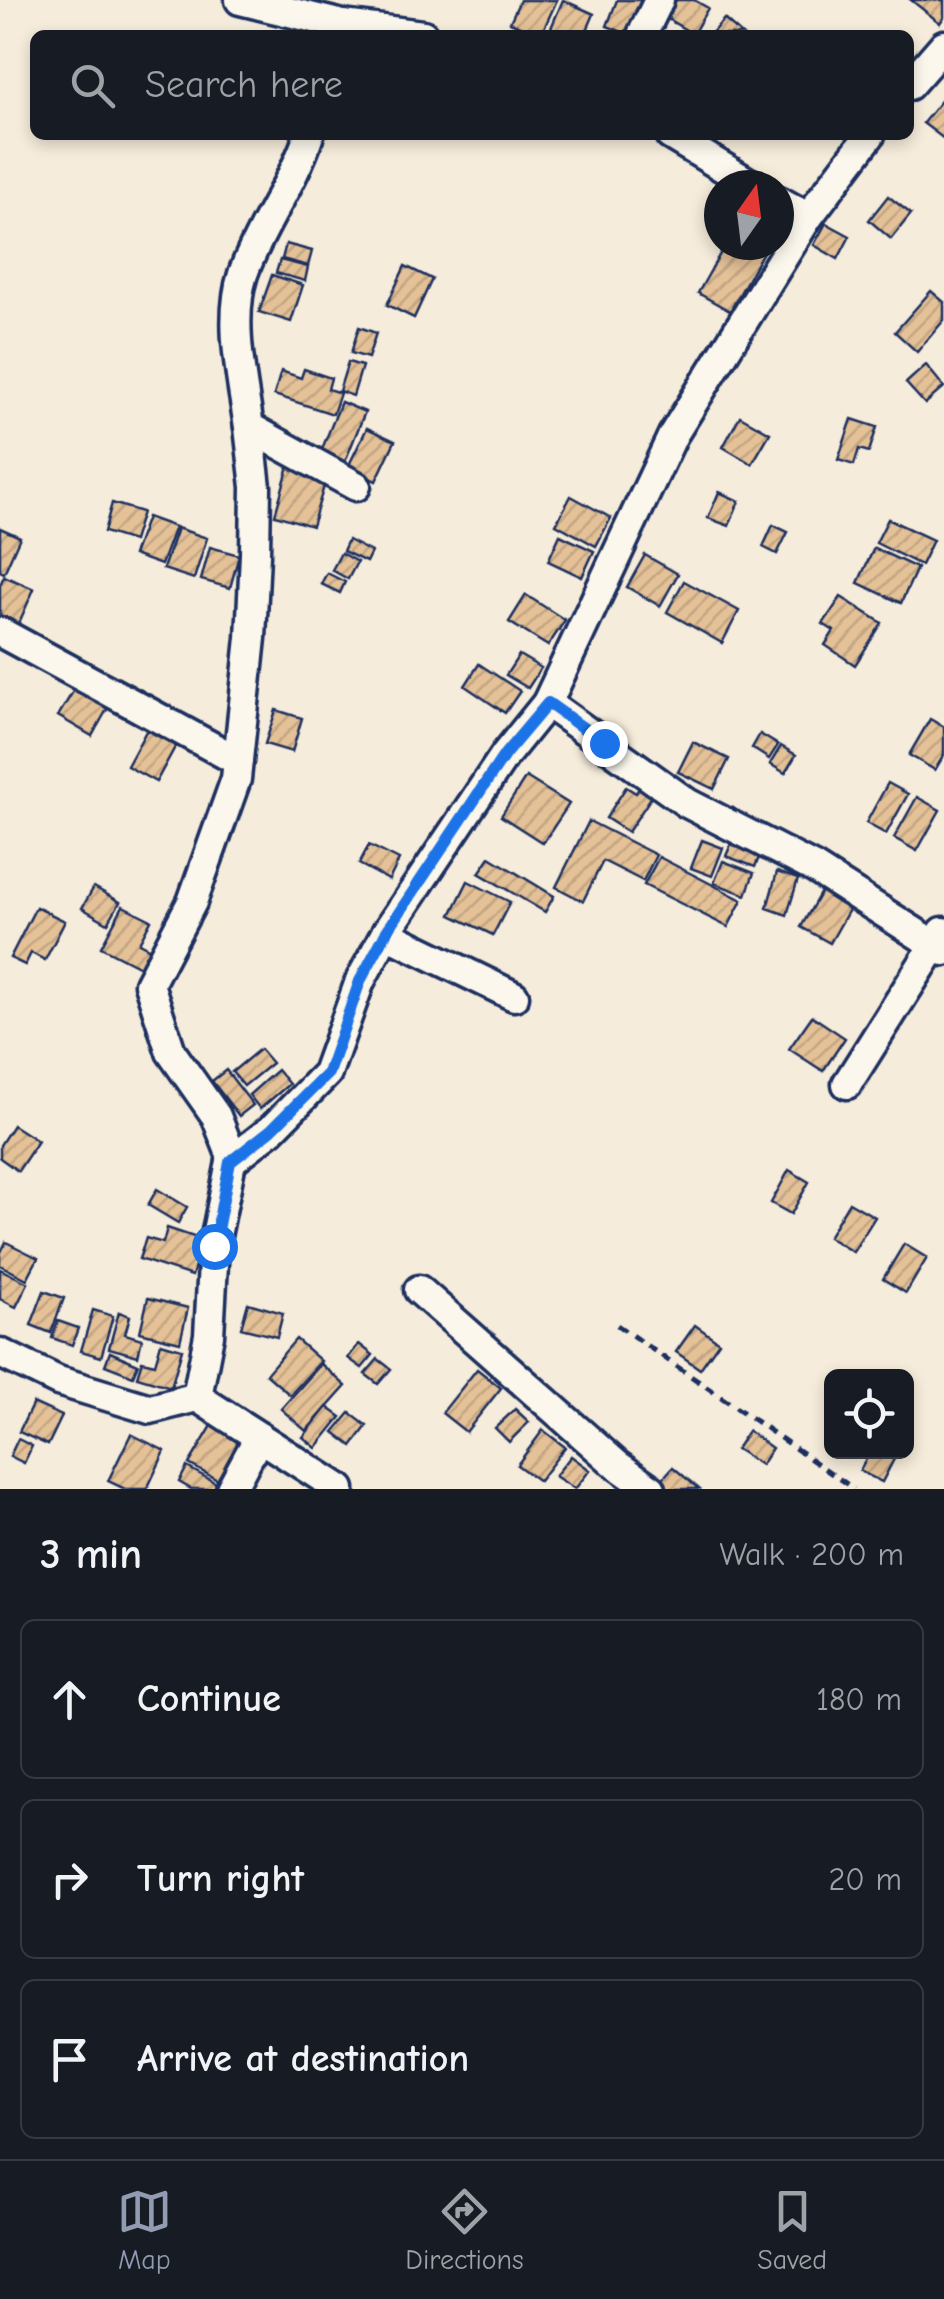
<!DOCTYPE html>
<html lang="en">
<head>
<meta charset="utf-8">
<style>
	:root { --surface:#171b24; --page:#20242c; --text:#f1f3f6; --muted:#9ea1a6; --line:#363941; --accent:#919bb2 }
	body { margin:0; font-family:"Comic Neue",sans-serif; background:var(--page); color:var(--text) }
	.controls { position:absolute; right:30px; bottom:30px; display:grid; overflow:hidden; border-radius:15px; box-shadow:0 5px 15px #0003 }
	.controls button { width:90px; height:90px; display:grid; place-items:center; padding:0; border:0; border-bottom:2px solid var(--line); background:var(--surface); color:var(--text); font:50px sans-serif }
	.compass { position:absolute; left:704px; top:170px; width:90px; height:90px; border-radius:50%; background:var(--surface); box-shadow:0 5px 15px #0003; rotate:14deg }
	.stop { position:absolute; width:30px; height:30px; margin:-22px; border:8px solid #1a73e8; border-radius:50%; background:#fff }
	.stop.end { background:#1a73e8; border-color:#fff; box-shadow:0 2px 10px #0008 }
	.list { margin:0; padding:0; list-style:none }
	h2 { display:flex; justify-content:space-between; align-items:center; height:130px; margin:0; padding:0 40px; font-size:42px }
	h2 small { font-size:32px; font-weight:400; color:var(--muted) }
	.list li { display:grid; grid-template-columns:65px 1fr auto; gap:30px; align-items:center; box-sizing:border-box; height:160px; margin:0 20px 20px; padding:0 20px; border:2px solid var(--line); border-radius:15px }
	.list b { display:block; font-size:38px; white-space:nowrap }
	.list em { font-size:32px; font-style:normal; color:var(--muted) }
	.icon { flex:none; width:55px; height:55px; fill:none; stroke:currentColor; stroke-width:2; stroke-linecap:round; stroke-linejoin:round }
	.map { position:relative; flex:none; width:944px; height:1489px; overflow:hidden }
	.search { position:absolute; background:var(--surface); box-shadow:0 5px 15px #0003; left:30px; right:30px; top:30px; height:110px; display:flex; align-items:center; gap:25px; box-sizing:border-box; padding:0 35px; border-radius:15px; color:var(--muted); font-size:38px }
	.sheet { height:670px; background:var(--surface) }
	nav { display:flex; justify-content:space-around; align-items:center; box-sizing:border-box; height:140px; border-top:2px solid var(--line); background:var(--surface); font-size:28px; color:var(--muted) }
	nav a { display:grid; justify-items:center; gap:5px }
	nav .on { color:var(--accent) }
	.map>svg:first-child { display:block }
	.building { fill:url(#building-hatch); stroke:#1b2f5e; stroke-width:2.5 }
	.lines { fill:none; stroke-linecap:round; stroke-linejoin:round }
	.minor-casing { stroke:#1b2f5e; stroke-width:35 }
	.path { stroke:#1b2f5e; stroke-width:5; stroke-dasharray:10 8; stroke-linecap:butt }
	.minor { stroke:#fbf7ec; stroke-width:28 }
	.route { stroke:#1a73e8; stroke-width:12 }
</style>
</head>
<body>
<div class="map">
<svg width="944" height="1489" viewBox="0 0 944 1489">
	<defs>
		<pattern id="building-hatch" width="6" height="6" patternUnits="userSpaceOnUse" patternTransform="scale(2.5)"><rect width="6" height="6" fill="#e4c196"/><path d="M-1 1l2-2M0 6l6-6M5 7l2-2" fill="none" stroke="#c3a684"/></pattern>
	</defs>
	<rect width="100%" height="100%" fill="#f6ecdb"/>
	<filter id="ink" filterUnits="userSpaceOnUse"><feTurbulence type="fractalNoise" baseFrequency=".01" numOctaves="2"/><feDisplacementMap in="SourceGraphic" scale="20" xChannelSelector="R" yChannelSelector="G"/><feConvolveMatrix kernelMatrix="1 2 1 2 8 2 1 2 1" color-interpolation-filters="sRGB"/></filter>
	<g filter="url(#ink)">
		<g class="building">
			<path d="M 520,0 L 557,0 L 541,35 L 510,22 Z"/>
			<path d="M 563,0 L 594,14 L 585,35 L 548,35 Z"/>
			<path d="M 617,0 L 644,0 L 630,35 L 607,26 Z"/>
			<path d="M 676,0 L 694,0 L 708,8 L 693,34 L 666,18 Z"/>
			<path d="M 911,0 L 944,0 L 944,17 L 940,23 Z"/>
			<path d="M 724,19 L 742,35 L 710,35 Z"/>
			<path d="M 944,97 L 944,139 L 923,123 Z"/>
			<path d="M 888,196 L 911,214 L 891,239 L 869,220 Z"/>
			<path d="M 826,223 L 850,236 L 838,259 L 814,245 Z"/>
			<path d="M 286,244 L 312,251 L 308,266 L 282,259 Z"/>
			<path d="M 725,245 L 755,245 L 764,250 L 730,311 L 698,293 Z"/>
			<path d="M 280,260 L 308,267 L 305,281 L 276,273 Z"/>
			<path d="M 405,266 L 432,279 L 414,318 L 387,305 Z"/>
			<path d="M 272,275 L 303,285 L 291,322 L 259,312 Z"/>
			<path d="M 931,291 L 944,302 L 944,320 L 917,352 L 895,332 Z"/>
			<path d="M 359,327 L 376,333 L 368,358 L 351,353 Z"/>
			<path d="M 348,362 L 362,366 L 353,396 L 339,391 Z"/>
			<path d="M 926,365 L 944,387 L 925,404 L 906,383 Z"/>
			<path d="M 304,369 L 331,378 L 328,389 L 340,393 L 333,414 L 274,395 L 281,371 L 301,378 Z"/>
			<path d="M 341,402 L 365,412 L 344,464 L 320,454 Z"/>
			<path d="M 740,416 L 770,433 L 752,464 L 723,447 Z"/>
			<path d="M 852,419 L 877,427 L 869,452 L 859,449 L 854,465 L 838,460 Z"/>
			<path d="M 367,428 L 395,441 L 376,481 L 348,467 Z"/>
			<path d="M 290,462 L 328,473 L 312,526 L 275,515 Z"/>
			<path d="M 719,492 L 739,501 L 729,526 L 708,518 Z"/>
			<path d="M 571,496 L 611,518 L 596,546 L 556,524 Z"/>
			<path d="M 112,503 L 142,512 L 133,541 L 104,532 Z"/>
			<path d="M 147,517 L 175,527 L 161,565 L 133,555 Z"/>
			<path d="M 888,519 L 933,540 L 921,565 L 876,543 Z"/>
			<path d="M 773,525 L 788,532 L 777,554 L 763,547 Z"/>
			<path d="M 0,528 L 20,537 L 4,573 L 0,571 Z"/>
			<path d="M 177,528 L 207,538 L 194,579 L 163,569 Z"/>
			<path d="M 560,535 L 594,551 L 582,577 L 548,561 Z"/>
			<path d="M 348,540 L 371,552 L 366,562 L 343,551 Z"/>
			<path d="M 210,547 L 239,555 L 230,588 L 201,580 Z"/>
			<path d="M 874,548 L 917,568 L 901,603 L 858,583 Z"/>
			<path d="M 341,553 L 357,562 L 348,579 L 332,570 Z"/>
			<path d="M 645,555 L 678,574 L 660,606 L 627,587 Z"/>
			<path d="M 327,573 L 345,582 L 340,593 L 321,584 Z"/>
			<path d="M 4,576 L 34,589 L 18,625 L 0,617 L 0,585 Z"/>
			<path d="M 684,581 L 739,611 L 722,643 L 667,612 Z"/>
			<path d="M 526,595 L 565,620 L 548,646 L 509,622 Z"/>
			<path d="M 841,597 L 882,623 L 855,665 L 825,645 L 834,631 L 823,624 Z"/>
			<path d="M 519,655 L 541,668 L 528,688 L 506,675 Z"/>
			<path d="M 479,664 L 520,691 L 505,713 L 465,686 Z"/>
			<path d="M 77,685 L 110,704 L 92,736 L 58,716 Z"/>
			<path d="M 276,710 L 302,718 L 292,752 L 265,744 Z"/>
			<path d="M 930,719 L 944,727 L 944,755 L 935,770 L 909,755 Z"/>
			<path d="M 151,722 L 180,738 L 156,782 L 127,766 Z"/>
			<path d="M 760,734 L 778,745 L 769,759 L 752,748 Z"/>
			<path d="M 693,742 L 729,759 L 714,789 L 678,772 Z"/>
			<path d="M 781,746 L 796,755 L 785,773 L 770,764 Z"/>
			<path d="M 526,777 L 569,804 L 543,843 L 501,816 Z"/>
			<path d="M 888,783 L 908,794 L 886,834 L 866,823 Z"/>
			<path d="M 641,785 L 654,793 L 628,832 L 606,818 L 626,787 L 636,793 Z"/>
			<path d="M 917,797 L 940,810 L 917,851 L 894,838 Z"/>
			<path d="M 589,821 L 656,855 L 643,881 L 603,861 L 583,901 L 556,887 Z"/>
			<path d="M 702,840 L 723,848 L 712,876 L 691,868 Z"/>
			<path d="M 732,842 L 761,853 L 755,867 L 726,856 Z"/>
			<path d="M 369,845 L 399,860 L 389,880 L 359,864 Z"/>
			<path d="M 490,857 L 554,896 L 545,912 L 479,873 Z"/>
			<path d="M 659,857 L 742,900 L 728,927 L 644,885 Z"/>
			<path d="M 723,861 L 754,873 L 746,895 L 714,883 Z"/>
			<path d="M 777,872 L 798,879 L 787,915 L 767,908 Z"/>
			<path d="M 468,881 L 510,902 L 493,935 L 451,915 Z"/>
			<path d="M 94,887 L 120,902 L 108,923 L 82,908 Z"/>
			<path d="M 822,890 L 851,906 L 830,943 L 801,927 Z"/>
			<path d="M 123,906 L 151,920 L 139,943 L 154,951 L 144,969 L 101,947 Z"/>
			<path d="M 36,907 L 65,921 L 45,960 L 31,953 L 25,965 L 10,958 Z"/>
			<path d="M 812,1016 L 845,1038 L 823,1071 L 789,1049 Z"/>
			<path d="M 260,1049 L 272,1063 L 244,1086 L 232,1072 Z"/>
			<path d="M 226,1070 L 253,1105 L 239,1116 L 212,1081 Z"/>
			<path d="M 277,1070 L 289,1084 L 260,1109 L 249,1095 Z"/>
			<path d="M 13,1125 L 38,1141 L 18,1171 L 0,1158 L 0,1145 Z"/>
			<path d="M 789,1170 L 809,1182 L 791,1214 L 771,1203 Z"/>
			<path d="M 157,1189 L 187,1207 L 178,1223 L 148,1205 Z"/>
			<path d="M 849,1202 L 875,1217 L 853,1252 L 828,1237 Z"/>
			<path d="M 167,1228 L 203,1240 L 192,1276 L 139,1259 L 146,1238 L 163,1243 Z"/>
			<path d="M 6,1242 L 38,1258 L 27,1279 L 0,1265 L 0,1254 Z"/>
			<path d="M 904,1244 L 927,1258 L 906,1293 L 883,1279 Z"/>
			<path d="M 0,1269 L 28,1283 L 16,1307 L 0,1299 Z"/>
			<path d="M 44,1291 L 64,1298 L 51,1333 L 31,1325 Z"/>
			<path d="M 148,1298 L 188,1308 L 180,1342 L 140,1332 Z"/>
			<path d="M 248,1303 L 283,1313 L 277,1337 L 241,1328 Z"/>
			<path d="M 93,1310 L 113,1316 L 101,1357 L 81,1351 Z"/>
			<path d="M 119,1312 L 130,1316 L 125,1334 L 142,1339 L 138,1356 L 109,1348 Z"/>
			<path d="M 58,1321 L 78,1328 L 72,1345 L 52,1338 Z"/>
			<path d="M 695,1325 L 719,1342 L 700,1369 L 676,1352 Z"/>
			<path d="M 296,1339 L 321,1361 L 290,1395 L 266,1374 Z"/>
			<path d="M 161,1343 L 182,1349 L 171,1387 L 137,1377 L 142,1361 L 155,1364 Z"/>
			<path d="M 359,1344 L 373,1355 L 362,1368 L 348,1358 Z"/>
			<path d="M 110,1352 L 138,1364 L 133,1376 L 105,1365 Z"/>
			<path d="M 378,1359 L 391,1369 L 378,1384 L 365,1374 Z"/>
			<path d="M 321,1364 L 346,1386 L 306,1431 L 281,1409 Z"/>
			<path d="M 477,1369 L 501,1388 L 466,1432 L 442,1413 Z"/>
			<path d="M 33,1403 L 62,1416 L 48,1445 L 19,1432 Z"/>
			<path d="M 327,1407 L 341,1417 L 316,1448 L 303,1437 Z"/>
			<path d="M 515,1409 L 529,1422 L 509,1442 L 495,1428 Z"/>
			<path d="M 350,1413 L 367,1426 L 352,1446 L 334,1432 Z"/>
			<path d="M 213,1424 L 246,1443 L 223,1483 L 189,1464 Z"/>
			<path d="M 543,1430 L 565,1447 L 539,1481 L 517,1465 Z"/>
			<path d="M 748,1431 L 772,1448 L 761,1465 L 736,1449 Z"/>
			<path d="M 131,1434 L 165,1451 L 147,1489 L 125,1489 L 108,1481 Z"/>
			<path d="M 18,1439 L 32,1446 L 24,1463 L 10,1456 Z"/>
			<path d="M 869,1452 L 884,1452 L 895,1457 L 882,1482 L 860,1471 Z"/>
			<path d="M 571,1456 L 590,1470 L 575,1489 L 555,1476 Z"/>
			<path d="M 187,1467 L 223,1487 L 222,1489 L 191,1489 L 179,1482 Z"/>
			<path d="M 673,1467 L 699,1489 L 660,1489 L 656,1486 Z"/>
		</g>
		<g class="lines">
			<g class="minor-casing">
				<g id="minor">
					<path d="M 240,0 L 343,25 L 423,35"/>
					<path d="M 642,35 L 659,0"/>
					<path d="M 909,85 L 944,45"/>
					<path d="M 309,135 C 293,184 260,226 243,274 C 228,320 242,380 249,427 L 356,486"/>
					<path d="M 670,135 L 752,185"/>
					<path d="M 779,201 L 808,217"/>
					<path d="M 0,632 L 238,761"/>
					<path d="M 547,703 L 687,803 L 814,868 L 944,951"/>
					<path d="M 514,996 L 395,938 L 387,931 L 505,755 L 547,703 L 673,435 L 808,217 L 870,135"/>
					<path d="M 847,1084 L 943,932"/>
					<path d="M 231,1161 L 271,1130 L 327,1073 L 360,981 L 387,931"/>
					<path d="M 419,1290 L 617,1465 L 651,1489"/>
					<path d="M 0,1353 L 58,1381 L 150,1409 L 197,1397 L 209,1335 L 214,1246 L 232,1157 L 216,1116 L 171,1052 L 149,984 L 192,902 L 236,779 L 251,638 L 255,554 L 256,487 L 249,427"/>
					<path d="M 197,1397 L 340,1489"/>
					<path d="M 231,1489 L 259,1437"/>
				</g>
			</g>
			<path class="path" d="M 617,1325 L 854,1489"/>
			<use href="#minor" class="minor"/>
		</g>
	</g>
	<g class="lines" filter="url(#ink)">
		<path class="route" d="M 214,1246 L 230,1162 L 271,1130 L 328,1073 L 360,981 L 387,931 L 505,754 L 548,703 L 604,743"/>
	</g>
</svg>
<div class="controls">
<button><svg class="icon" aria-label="locate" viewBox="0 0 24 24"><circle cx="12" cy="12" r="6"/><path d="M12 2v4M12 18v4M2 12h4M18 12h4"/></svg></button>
</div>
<svg class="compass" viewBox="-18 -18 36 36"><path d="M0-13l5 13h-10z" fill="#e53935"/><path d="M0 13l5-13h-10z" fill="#9ea1a6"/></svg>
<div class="stop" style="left:214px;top:1246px"></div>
<div class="stop end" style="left:604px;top:743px"></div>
<div class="search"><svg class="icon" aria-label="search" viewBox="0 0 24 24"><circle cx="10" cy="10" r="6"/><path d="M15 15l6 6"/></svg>Search here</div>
</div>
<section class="sheet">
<h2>3 min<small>Walk · 200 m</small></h2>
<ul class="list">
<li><svg class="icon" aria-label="ahead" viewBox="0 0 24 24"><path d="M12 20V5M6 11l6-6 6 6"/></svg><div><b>Continue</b></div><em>180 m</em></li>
<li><svg class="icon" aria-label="right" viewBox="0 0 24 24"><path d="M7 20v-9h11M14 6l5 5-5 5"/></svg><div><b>Turn right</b></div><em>20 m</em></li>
<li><svg class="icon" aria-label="arrive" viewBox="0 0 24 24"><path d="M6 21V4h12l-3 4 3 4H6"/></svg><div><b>Arrive at destination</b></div></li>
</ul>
</section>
<nav>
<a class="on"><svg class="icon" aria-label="map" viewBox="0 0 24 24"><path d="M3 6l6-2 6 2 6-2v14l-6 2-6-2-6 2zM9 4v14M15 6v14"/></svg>Map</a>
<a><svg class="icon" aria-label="directions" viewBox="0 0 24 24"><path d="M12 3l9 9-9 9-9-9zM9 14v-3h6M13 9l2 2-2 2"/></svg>Directions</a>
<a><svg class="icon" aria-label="saved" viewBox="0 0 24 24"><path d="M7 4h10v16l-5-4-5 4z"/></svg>Saved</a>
</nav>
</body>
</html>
